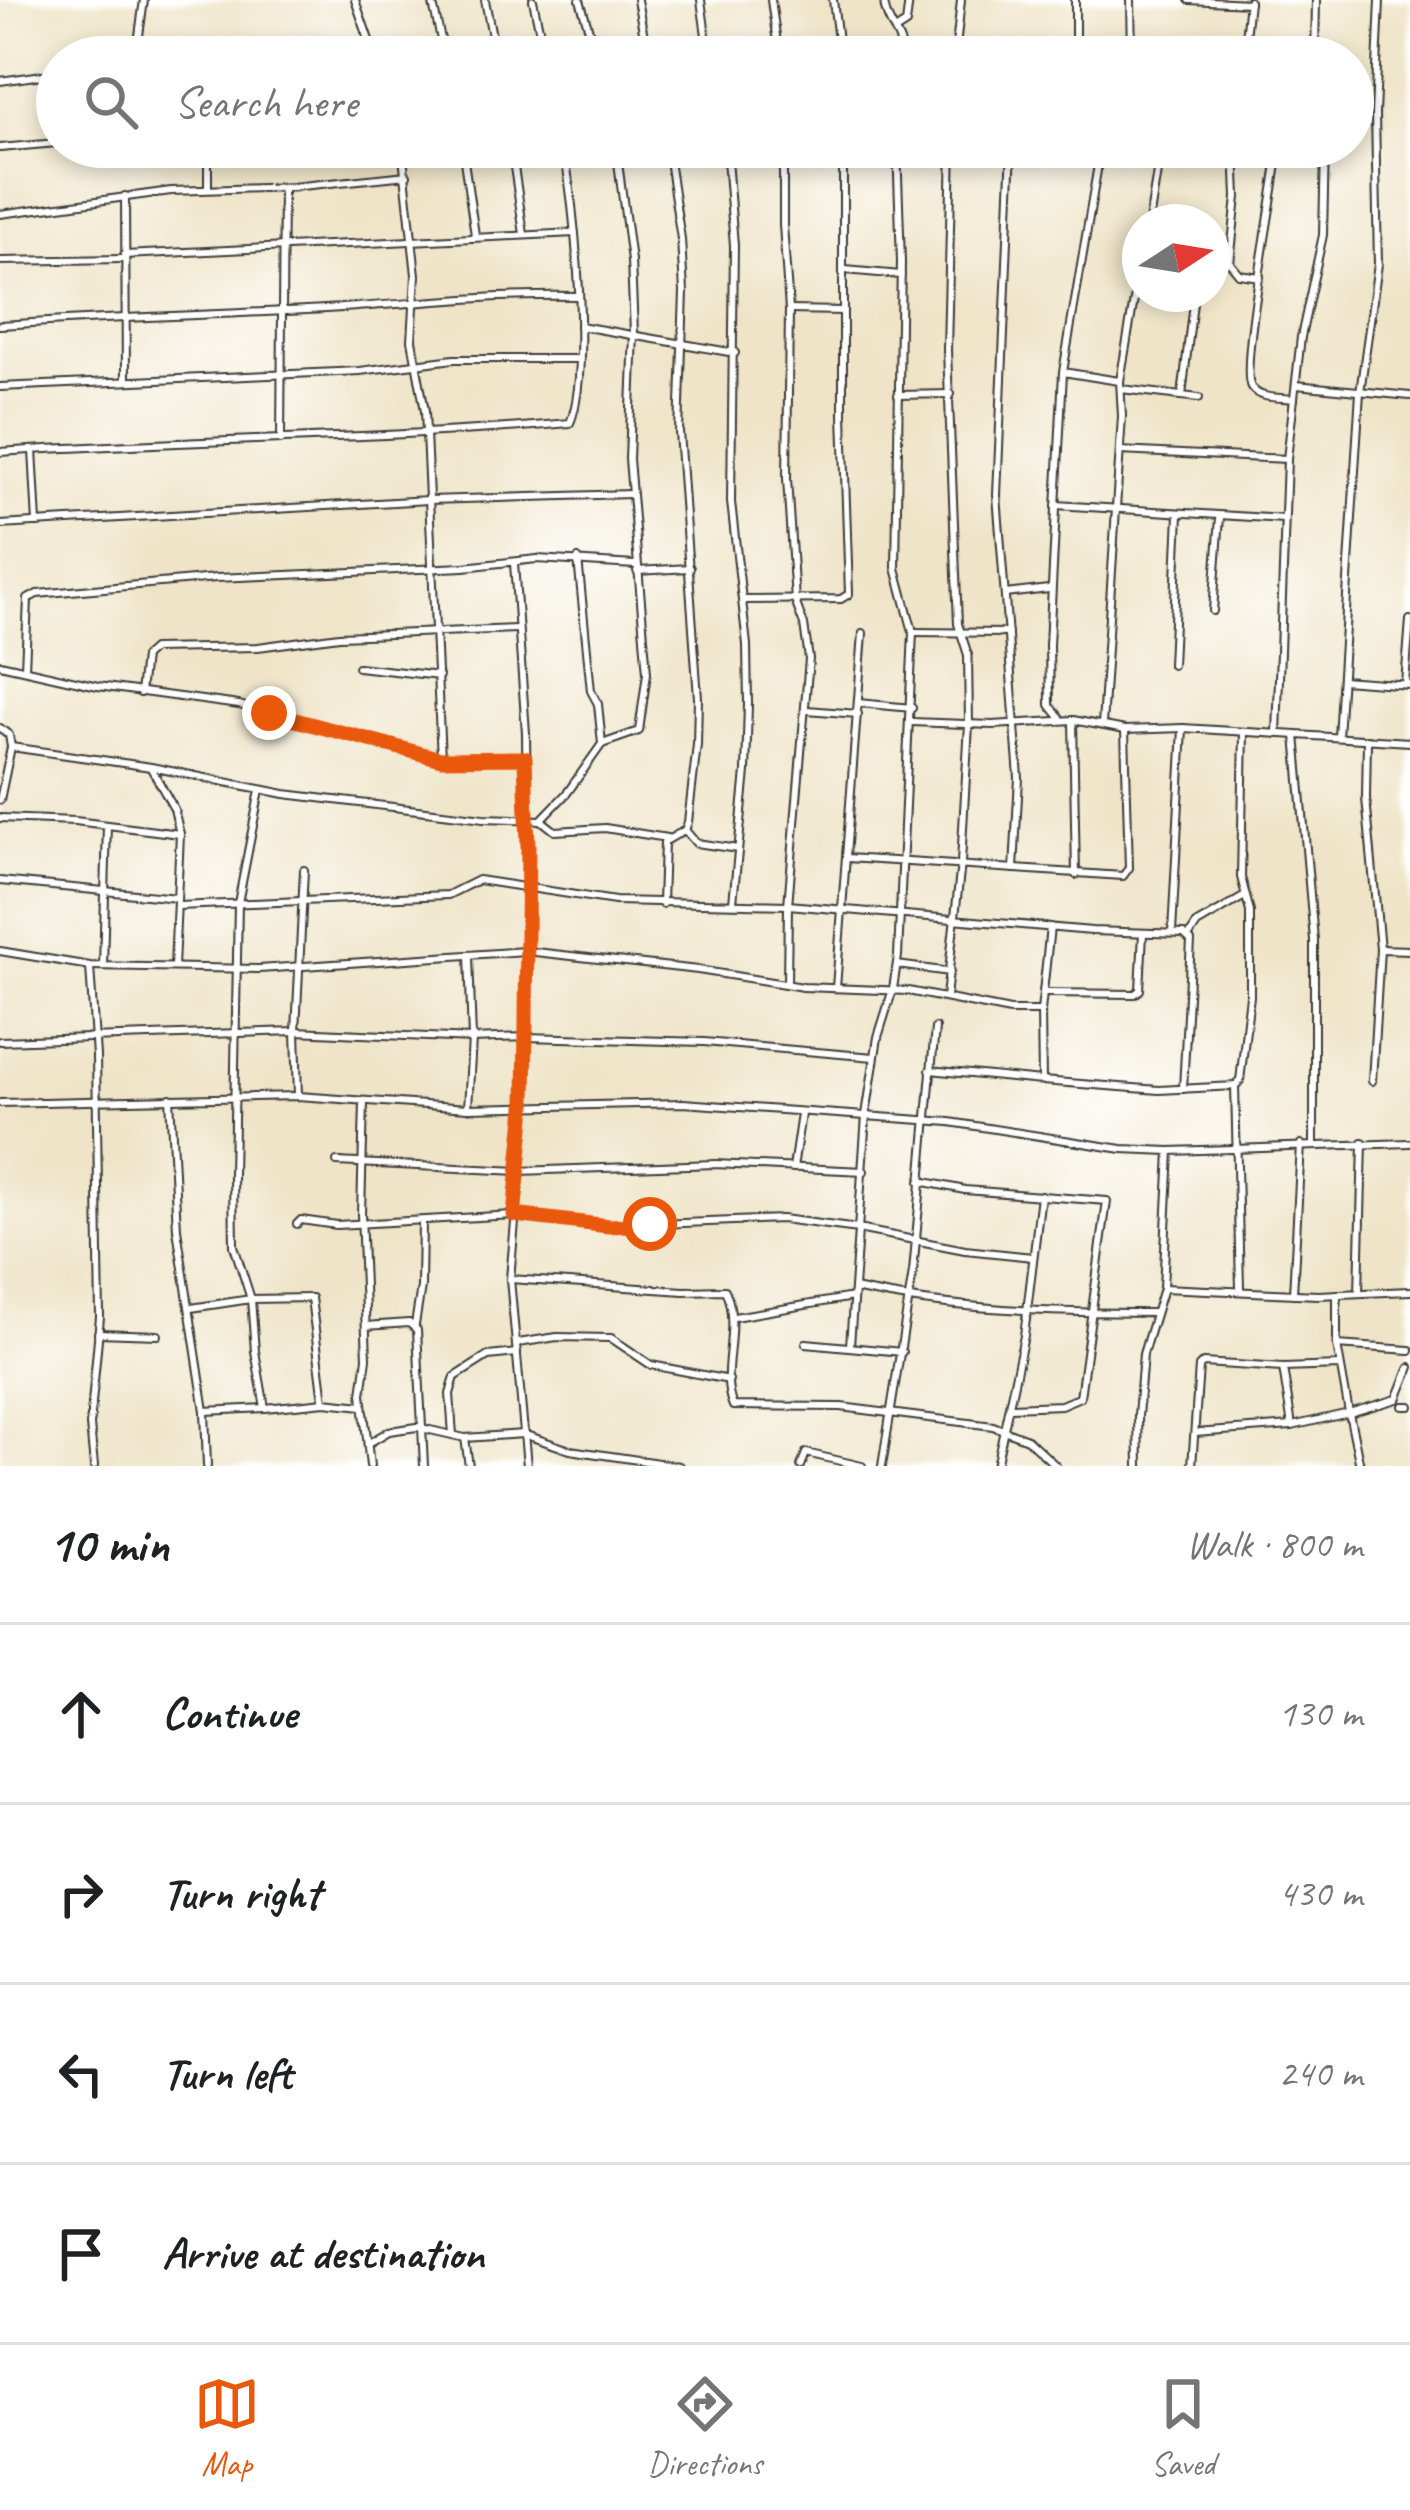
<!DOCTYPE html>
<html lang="en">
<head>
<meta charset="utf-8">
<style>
	:root { --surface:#fff; --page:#f6f6f6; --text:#202124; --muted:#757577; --line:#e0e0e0; --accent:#ea580c }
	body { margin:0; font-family:Caveat,sans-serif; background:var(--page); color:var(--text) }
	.compass { position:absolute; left:1122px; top:204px; width:108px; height:108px; border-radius:50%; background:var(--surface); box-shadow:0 6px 18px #0003; rotate:78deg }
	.stop { position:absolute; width:36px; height:36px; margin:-27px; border:9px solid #ea580c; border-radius:50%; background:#fff }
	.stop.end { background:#ea580c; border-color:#fff; box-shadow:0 3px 12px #0008 }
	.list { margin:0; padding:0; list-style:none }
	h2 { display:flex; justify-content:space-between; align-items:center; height:156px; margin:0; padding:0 48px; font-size:51px }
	h2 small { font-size:39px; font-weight:400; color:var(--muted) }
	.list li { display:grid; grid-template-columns:78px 1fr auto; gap:36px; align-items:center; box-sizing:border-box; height:180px; padding:0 48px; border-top:3px solid var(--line) }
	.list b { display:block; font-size:45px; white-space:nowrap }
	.list em { font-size:39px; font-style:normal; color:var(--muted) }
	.icon { flex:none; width:66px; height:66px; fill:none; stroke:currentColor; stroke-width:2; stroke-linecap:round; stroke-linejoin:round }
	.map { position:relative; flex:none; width:1410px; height:1466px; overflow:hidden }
	.search { position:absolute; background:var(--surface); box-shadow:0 6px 18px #0003; left:36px; right:36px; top:36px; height:132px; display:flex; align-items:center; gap:30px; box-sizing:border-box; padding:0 42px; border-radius:66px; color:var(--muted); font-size:45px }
	.sheet { height:876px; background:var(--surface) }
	nav { display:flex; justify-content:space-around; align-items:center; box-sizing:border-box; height:168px; border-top:3px solid var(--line); background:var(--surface); font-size:33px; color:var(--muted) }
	nav a { display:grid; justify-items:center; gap:6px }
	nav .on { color:var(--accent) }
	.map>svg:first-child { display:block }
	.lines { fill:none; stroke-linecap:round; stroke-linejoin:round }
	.street-casing { stroke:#3c3a36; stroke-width:10 }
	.street { stroke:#fff; stroke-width:6 }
	.route { stroke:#ea580c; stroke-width:15 }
</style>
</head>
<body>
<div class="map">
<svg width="1410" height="1466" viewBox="0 0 1410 1466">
	<rect width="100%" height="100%" fill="#fff"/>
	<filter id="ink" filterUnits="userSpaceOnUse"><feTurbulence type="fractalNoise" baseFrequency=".00833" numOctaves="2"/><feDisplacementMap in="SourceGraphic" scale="24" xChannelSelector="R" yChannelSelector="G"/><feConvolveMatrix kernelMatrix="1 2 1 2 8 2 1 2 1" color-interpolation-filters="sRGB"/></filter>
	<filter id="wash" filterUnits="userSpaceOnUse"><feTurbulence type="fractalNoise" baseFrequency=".004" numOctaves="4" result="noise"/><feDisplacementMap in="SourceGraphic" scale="48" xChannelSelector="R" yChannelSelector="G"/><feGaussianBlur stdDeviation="2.7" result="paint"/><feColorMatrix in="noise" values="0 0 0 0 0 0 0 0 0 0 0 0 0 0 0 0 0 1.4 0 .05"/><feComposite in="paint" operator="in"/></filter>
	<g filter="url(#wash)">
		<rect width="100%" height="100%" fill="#efe4c8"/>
	</g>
	<g filter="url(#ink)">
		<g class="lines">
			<g class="street-casing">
				<g id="street">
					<path d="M 355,0 L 375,57"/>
					<path d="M 432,0 L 445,57"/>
					<path d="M 485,0 L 496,57"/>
					<path d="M 533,0 L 545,57"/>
					<path d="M 580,0 L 597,57"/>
					<path d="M 637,0 L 648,57"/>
					<path d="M 701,0 L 709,57"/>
					<path d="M 771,0 L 779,57"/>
					<path d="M 833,0 L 840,57"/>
					<path d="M 884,0 C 884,22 902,35 904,57"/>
					<path d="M 1075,0 L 1075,57"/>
					<path d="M 1131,0 L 1132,57"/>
					<path d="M 1189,0 L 1249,3"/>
					<path d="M 895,31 L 906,24 L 909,0"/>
					<path d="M 132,57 L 137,50 L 144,0"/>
					<path d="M 955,57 L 961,0"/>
					<path d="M 1243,57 L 1249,1"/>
					<path d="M 1315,57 L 1316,0"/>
					<path d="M 0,81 L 57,73"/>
					<path d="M 208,147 L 208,189"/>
					<path d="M 402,147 L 416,275 L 412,340 L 425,411 L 441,759"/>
					<path d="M 462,147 L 475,235"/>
					<path d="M 511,147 L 524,234"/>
					<path d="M 726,147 L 734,245 L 731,502 L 747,645 L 748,704 L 746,772 L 733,902"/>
					<path d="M 783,147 L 783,225 L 789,310 L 787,479 L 795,601 L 804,625 L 809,659 L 788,905 L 787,983"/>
					<path d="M 1012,147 L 997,495 L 1019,778 L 1014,869"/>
					<path d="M 1235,147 L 1237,197 L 1230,263 L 1239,274 L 1260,277"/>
					<path d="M 1279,147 C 1276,186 1239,368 1251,387 C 1259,400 1281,397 1294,399"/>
					<path d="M 0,148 L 57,143"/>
					<path d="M 125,196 L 126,380"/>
					<path d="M 0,214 L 171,191 L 292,187 L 407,175"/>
					<path d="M 1149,222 L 1161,147"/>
					<path d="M 124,255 L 575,233"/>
					<path d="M 0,261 L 122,259"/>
					<path d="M 845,270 L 901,275"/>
					<path d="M 789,310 L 843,311"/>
					<path d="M 0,325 C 119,316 238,315 357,307 C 431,302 503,294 577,296"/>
					<path d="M 580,326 L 735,353"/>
					<path d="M 1063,372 L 1119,381"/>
					<path d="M 1296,385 L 1410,396"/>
					<path d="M 0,387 L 360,371 L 454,359 L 577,359"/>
					<path d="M 1121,389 L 1199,398"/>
					<path d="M 898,395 L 951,394"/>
					<path d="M 1182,396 L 1194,294"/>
					<path d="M 281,440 L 283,188"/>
					<path d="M 33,450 L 37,523"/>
					<path d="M 1120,451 L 1287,459"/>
					<path d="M 0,452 C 190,439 380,440 570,423 C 591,375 575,202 563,147"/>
					<path d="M 1056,505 L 1284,519"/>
					<path d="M 0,525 L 428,500 L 631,494"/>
					<path d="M 578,559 L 591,691 L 598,704 L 602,744"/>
					<path d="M 514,563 L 526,733 L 528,890 L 525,1107 L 510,1279 L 527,1466"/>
					<path d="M 637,571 L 690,568"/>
					<path d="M 1005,594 L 1049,589"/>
					<path d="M 744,600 L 841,599 L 849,594 L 843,414 L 843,147"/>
					<path d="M 1213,611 L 1220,517"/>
					<path d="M 913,632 L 1008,633"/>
					<path d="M 0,664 L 98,686 L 239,705 L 441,759 L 525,758"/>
					<path d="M 1172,665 L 1179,514"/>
					<path d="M 358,667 L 439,676"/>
					<path d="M 25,669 L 28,599 L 37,594 L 216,578 L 464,567 L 537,559 L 635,565"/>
					<path d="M 1342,680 L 1410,685"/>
					<path d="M 1405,684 L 1410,620"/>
					<path d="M 140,693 L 144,657 L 153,649 L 258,647 L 339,636 L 517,629"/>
					<path d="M 858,703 L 912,708"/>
					<path d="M 807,710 L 858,714"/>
					<path d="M 1061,719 L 1050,705 L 1049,645 L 1063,372 L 1101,147"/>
					<path d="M 1073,720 L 1076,875"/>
					<path d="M 911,722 L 993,725 L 1073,720 L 1125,730 L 1183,728 L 1410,742"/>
					<path d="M 1102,725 L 1122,416 L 1120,381 L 1140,265"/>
					<path d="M 0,728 L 9,735 L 11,747 L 0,800"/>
					<path d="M 1277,734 L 1287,459 L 1301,337 L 1323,235 L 1325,147"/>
					<path d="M 1296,735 L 1314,940 L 1314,1144"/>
					<path d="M 1338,737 L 1360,392 L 1378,264 L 1375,114 L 1380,0"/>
					<path d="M 1367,739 L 1366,798 L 1380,949 L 1372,1081"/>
					<path d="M 11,747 L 151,767 L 285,794 L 484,818 L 541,820 L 555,831 L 605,828 L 667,838"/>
					<path d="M 151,768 L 174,809 L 180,834 L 174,967"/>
					<path d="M 260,790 L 238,903 L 233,1176 L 234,1246 L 251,1299 L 255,1351 L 265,1408 L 325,1402 L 363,1406"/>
					<path d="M 0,818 L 75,821 L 180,834"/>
					<path d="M 541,820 L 567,793 L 602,744 L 639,731 L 647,673 L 629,459 L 634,333 L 631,261 L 616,147"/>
					<path d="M 685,830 L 696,843 L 738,849"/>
					<path d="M 847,858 L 1123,876 L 1129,868 L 1125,730"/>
					<path d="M 0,881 L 177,898"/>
					<path d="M 662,904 L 664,842 L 685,830 L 688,822 L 697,745 L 698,698 L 679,432 L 684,292 L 681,239 L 667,147"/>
					<path d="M 177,906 L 448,895 L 478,880 L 615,901 L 788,905 L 1092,931 L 1184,934 L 1191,941 L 1183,1089"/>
					<path d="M 1172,933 L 1183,728"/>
					<path d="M 1189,936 L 1197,924 L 1245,896"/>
					<path d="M 1380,949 L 1410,950"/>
					<path d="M 0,951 L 90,966 L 259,969 L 526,951 L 698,970 L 803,987 L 908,991 L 1010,1011 L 1041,1011"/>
					<path d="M 897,965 L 950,972"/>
					<path d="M 103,966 L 107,825"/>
					<path d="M 90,967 L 96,1056 L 100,1317 L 90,1425 L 94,1466"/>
					<path d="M 836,988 L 863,633"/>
					<path d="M 1046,993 L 1135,994 L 1140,990 L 1143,933"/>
					<path d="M 946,997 L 961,863 L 969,724 L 968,655 L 958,624 L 947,350 L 952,147"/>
					<path d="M 0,1041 L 296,1031 L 472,1039 L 526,1037 L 704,1042 L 874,1057"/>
					<path d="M 930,1070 L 1042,1081 L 1041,1011 L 1050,927"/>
					<path d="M 1042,1081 L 1159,1090 L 1235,1086"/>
					<path d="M 298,1096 L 296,1031 L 304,870"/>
					<path d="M 170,1098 L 177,1229 L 205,1411 L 207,1466"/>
					<path d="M 364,1102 L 361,1214 L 367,1358 L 362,1394 L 370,1466"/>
					<path d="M 0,1103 L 298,1096 L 468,1108 L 683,1103 L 950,1122 L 1122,1149 L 1170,1151 L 1410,1143"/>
					<path d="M 468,1108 L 472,1039 L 469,956"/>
					<path d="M 337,1162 L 519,1171 L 715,1164 L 864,1171"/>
					<path d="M 793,1168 L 801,1114"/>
					<path d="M 920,1181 L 965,1190 L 1107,1201 L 1080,1397 L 1061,1405 L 1010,1407"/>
					<path d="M 297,1224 L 301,1220 L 336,1225 L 514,1215 L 609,1226 L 782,1219 L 858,1229 L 965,1250 L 1033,1257"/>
					<path d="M 510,1279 L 684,1291 L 725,1290 C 742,1328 718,1371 733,1406 L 841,1407 L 993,1426 L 1027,1439 L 1056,1466"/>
					<path d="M 1163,1288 L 1318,1295 L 1410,1291"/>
					<path d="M 1240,1288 L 1235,1086 L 1240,1081 L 1250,996 L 1250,912 L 1241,877 L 1244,732"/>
					<path d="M 854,1289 C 951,1310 1055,1313 1154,1313"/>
					<path d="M 1359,1293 L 1363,1142"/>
					<path d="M 1293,1294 L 1301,1144"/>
					<path d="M 191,1308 L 251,1299 L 311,1298 L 324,1401"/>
					<path d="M 734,1317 L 853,1297"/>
					<path d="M 415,1325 L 421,1287 L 422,1221"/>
					<path d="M 366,1326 L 409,1323 L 417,1330 L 424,1466"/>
					<path d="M 98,1333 L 158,1335"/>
					<path d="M 518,1343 L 557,1337 L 611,1338 L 651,1365 L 729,1380"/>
					<path d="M 806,1343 L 902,1352"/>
					<path d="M 1337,1345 L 1337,1294"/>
					<path d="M 850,1346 L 866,1115 L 878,1037 L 893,989 L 898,956 L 913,632 L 896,568 L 901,262 L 897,147"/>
					<path d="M 1283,1368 L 1292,1426"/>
					<path d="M 1403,1406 L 1410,1406"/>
					<path d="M 205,1411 L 265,1408"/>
					<path d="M 1195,1433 L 1292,1426 L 1349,1413 L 1337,1345 L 1410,1350"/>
					<path d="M 453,1435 L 450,1394 L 455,1377 L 488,1356 L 517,1353"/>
					<path d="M 465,1438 L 469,1466"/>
					<path d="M 369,1443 L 389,1431 L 417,1427 L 465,1438 L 523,1434 L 570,1450 L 679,1466"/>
					<path d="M 801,1466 L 806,1453 L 862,1466"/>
					<path d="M 882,1466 L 913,1272 L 935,1028"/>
					<path d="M 996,1466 L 1024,1336 L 1041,1195"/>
					<path d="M 1139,1466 L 1138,1416 L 1143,1354 L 1163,1288 L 1170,1151"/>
					<path d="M 1192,1466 L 1199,1367 L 1203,1363 L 1283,1368 L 1340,1366"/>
					<path d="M 1360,1466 L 1349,1413 L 1397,1399 L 1410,1367"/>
				</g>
			</g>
			<use href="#street" class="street"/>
		</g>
	</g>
	<g class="lines" filter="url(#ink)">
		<path class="route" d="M 269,713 L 441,759 L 525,758 L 528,845 L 525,1107 L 514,1215 L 609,1226 L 650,1224"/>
	</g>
</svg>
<svg class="compass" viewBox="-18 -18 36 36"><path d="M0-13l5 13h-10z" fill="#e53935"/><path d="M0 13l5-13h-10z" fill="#757577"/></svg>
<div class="stop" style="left:650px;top:1224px"></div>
<div class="stop end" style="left:269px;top:713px"></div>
<div class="search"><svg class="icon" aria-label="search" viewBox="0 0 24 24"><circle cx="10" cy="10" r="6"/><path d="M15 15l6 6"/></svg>Search here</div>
</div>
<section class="sheet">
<h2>10 min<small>Walk · 800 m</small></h2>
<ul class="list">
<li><svg class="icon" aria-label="ahead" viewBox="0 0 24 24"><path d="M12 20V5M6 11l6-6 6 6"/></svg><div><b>Continue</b></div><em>130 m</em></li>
<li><svg class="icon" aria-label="right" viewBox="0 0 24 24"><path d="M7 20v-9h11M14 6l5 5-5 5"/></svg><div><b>Turn right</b></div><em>430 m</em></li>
<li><svg class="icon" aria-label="left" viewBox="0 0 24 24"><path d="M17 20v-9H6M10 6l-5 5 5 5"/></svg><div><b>Turn left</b></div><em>240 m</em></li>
<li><svg class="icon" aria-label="arrive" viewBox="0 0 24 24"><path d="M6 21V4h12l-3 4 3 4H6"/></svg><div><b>Arrive at destination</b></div></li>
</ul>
</section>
<nav>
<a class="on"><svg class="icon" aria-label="map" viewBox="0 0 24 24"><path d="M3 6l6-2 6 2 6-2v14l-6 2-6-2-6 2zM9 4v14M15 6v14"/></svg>Map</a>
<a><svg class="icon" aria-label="directions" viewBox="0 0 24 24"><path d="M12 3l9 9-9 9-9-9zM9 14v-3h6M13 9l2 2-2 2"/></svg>Directions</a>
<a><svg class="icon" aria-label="saved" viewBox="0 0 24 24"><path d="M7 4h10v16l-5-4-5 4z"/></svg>Saved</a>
</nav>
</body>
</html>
